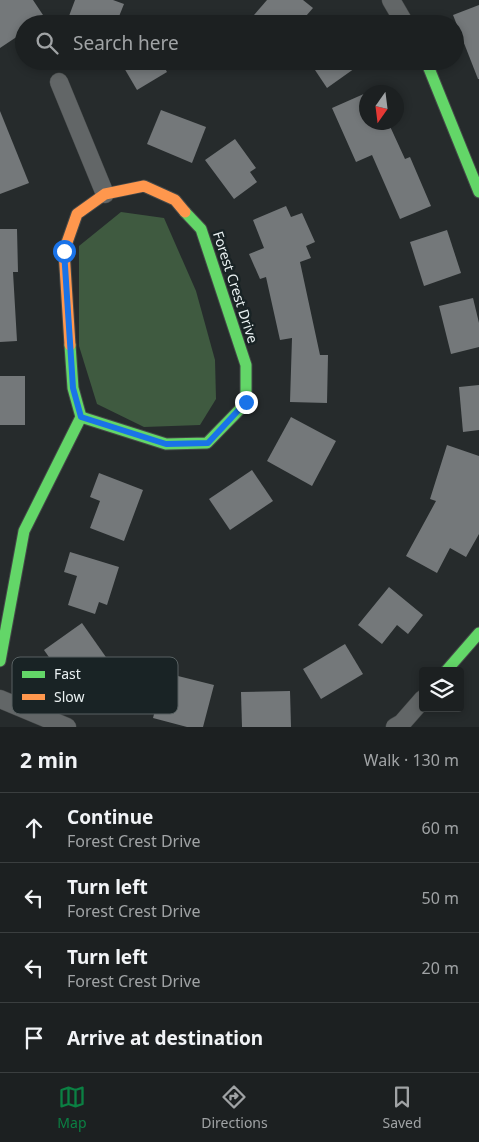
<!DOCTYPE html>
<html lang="en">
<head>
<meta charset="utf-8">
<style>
	:root { --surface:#1c2021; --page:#25282a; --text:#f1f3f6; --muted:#a0a3a5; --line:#3a3e3f; --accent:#0b8043 }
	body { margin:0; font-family:"Noto Sans",sans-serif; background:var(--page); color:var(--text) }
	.controls { position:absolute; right:15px; bottom:15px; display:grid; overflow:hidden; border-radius:5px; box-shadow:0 2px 8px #0003 }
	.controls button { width:45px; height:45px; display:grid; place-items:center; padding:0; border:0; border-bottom:1px solid var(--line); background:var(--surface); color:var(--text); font:25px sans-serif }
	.compass { position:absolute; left:359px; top:85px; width:45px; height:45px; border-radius:50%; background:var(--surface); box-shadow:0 2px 8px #0003; rotate:194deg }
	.stop { position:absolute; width:15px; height:15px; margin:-11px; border:4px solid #1a73e8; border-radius:50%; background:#fff }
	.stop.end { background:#1a73e8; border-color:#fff; box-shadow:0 1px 5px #0008 }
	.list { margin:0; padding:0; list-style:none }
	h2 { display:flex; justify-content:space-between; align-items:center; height:65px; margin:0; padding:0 20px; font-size:21px }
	h2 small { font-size:16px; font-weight:400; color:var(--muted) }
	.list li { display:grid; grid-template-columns:32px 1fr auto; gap:15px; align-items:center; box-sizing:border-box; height:70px; padding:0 20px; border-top:1px solid var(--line) }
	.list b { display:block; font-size:19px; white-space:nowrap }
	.list p { margin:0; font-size:16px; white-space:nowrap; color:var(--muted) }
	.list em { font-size:16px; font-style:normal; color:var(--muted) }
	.icon { flex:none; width:28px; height:28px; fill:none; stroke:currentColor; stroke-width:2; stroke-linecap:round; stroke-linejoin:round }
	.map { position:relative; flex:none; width:479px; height:727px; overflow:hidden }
	.search { position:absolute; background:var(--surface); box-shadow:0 2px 8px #0003; left:15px; right:15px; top:15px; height:55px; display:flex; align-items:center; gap:12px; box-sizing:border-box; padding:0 18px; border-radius:28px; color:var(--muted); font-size:19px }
	.sheet { height:345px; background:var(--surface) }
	nav { display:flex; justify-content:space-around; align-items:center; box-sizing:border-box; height:70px; border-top:1px solid var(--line); background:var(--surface); font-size:14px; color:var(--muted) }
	nav a { display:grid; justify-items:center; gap:2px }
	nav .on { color:var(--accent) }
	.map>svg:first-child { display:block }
	.forest { fill:#3f5a40 }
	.building { fill:#74787a }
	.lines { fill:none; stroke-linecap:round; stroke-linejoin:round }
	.street-casing { stroke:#444848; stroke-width:19 }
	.fast-casing { stroke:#444848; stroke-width:13 }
	.slow-casing { stroke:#444848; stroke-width:13 }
	.street { stroke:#626667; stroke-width:18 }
	.fast { stroke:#63d668; stroke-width:11 }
	.slow { stroke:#ff974d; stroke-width:11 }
	.route { stroke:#1a73e8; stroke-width:6 }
	.labels { text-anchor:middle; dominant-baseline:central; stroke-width:5; stroke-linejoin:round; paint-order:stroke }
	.street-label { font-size:14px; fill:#eaf1f2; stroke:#192325 }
	.key { fill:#192325; stroke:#586162; stroke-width:1 }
	.key-label { font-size:14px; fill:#eaf1f2 }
</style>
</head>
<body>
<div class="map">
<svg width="479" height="727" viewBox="0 0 479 727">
	<rect width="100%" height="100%" fill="#262b2c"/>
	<path class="forest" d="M 121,212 L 164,218 L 196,291 L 215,360 L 216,399 L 200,425 L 144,427 L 97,404 L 79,346 L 79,246 Z"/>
	<g class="building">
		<path d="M 0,0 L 33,0 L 45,18 L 37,24 L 24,24 L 24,32 L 0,48 Z"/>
		<path d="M 75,0 L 113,0 L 124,4 L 116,24 L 66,24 Z"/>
		<path d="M 267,0 L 303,0 L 313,8 L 299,24 L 264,24 L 254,15 Z"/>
		<path d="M 479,5 L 479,79 L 478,79 L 453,15 Z"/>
		<path d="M 120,61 L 161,61 L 167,72 L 137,90 Z"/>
		<path d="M 309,61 L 365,61 L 327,88 Z"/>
		<path d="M 366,93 L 366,122 L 388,122 L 405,159 L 410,157 L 431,206 L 400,219 L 372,155 L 356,162 L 332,108 Z"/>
		<path d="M 161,110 L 206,127 L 192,163 L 147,144 Z"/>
		<path d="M 0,111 L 29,183 L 0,194 Z"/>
		<path d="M 235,139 L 256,168 L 250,172 L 257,182 L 234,199 L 205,160 Z"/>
		<path d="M 286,206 L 291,217 L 302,213 L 315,242 L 306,246 L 311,258 L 300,262 L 320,355 L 328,355 L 327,403 L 290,402 L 292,338 L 280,340 L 266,277 L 260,279 L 249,254 L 264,248 L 253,220 Z"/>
		<path d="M 0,229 L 17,229 L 18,272 L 13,272 L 17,341 L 0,342 Z"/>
		<path d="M 447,230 L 461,273 L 424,286 L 410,242 Z"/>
		<path d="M 473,298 L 479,323 L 479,347 L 451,354 L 439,306 Z"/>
		<rect x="0" y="376" width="25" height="49"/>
		<path d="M 479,385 L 479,430 L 463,432 L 459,387 Z"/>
		<path d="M 291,417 L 336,441 L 312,486 L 267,461 Z"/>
		<path d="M 447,445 L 479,456 L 479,534 L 466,557 L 450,548 L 437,573 L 406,556 L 436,501 L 430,499 Z"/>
		<path d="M 252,470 L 273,501 L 230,530 L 209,499 Z"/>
		<path d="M 99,473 L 143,490 L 124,541 L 90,528 L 100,501 L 90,497 Z"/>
		<path d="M 70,552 L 119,567 L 107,605 L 99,602 L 95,614 L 68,605 L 77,576 L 64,572 Z"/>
		<path d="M 389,587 L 423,615 L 408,634 L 397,625 L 382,644 L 358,625 Z"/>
		<path d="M 82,623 L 108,660 L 70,687 L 44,650 Z"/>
		<path d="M 345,644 L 363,674 L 321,699 L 303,669 Z"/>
		<path d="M 154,670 L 214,685 L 203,727 L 187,727 L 153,718 L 157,703 L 146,700 Z"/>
		<path d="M 290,691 L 291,727 L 242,727 L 241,692 Z"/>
	</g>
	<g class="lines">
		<g class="street-casing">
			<g id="street">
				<path d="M 391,0 L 405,24"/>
				<path d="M 59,82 L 105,194"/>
				<path d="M 0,699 L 67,727"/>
				<path d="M 395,727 L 402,723 L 423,699"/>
			</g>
		</g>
		<g class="fast-casing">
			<g id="fast">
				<path d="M 426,61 L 479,192"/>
				<path d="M 81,417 L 166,444 L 207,443 L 246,403 L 246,365 L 201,229 L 185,212"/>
				<path d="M 0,661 L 24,531 L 81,417 L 73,388 L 70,345"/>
				<path d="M 446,671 L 479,633"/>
			</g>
		</g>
		<g class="slow-casing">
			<path id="slow" d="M 70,345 L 64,251 L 77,214 L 105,194 L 144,186 L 175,200 L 185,212"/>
		</g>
		<use href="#street" class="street"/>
		<use href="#fast" class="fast"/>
		<use href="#slow" class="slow"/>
	</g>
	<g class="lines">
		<path class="route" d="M 64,251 L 73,388 L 81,417 L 166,444 L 208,443 L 246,402"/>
	</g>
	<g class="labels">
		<g class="street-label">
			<text transform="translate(236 287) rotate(72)">Forest Crest Drive</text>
		</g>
	</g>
	<rect x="12" y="657" width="166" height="57" rx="8" class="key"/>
	<rect x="22" y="671" width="23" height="7" fill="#63d668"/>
	<rect x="22" y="694" width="23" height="6" fill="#ff974d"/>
	<g class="key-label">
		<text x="54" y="679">Fast</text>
		<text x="54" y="702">Slow</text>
	</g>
</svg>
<div class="controls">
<button><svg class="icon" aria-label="layers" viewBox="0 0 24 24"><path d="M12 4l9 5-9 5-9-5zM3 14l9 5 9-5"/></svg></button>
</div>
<svg class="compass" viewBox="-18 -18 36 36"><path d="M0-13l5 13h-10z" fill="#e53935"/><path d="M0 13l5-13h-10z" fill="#a0a3a5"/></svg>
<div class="stop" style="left:64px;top:251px"></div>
<div class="stop end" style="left:246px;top:402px"></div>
<div class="search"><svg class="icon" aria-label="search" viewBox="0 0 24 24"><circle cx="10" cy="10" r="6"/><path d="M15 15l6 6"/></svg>Search here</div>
</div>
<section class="sheet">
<h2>2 min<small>Walk · 130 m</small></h2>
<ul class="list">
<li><svg class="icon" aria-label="ahead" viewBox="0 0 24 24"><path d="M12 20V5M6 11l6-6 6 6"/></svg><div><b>Continue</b><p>Forest Crest Drive</p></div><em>60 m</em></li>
<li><svg class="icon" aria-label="left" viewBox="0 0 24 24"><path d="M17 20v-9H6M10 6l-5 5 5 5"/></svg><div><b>Turn left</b><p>Forest Crest Drive</p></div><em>50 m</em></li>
<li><svg class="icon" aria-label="left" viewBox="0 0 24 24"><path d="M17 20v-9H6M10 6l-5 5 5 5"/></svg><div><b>Turn left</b><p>Forest Crest Drive</p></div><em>20 m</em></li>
<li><svg class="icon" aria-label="arrive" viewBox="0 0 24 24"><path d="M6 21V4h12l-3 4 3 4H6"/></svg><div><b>Arrive at destination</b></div></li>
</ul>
</section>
<nav>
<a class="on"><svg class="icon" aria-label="map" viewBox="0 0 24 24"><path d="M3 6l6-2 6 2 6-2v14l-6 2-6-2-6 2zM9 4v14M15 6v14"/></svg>Map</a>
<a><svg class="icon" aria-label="directions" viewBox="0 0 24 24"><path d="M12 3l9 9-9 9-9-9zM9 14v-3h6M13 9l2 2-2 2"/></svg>Directions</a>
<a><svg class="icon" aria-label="saved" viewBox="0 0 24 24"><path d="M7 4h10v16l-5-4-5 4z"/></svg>Saved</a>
</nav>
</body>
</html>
